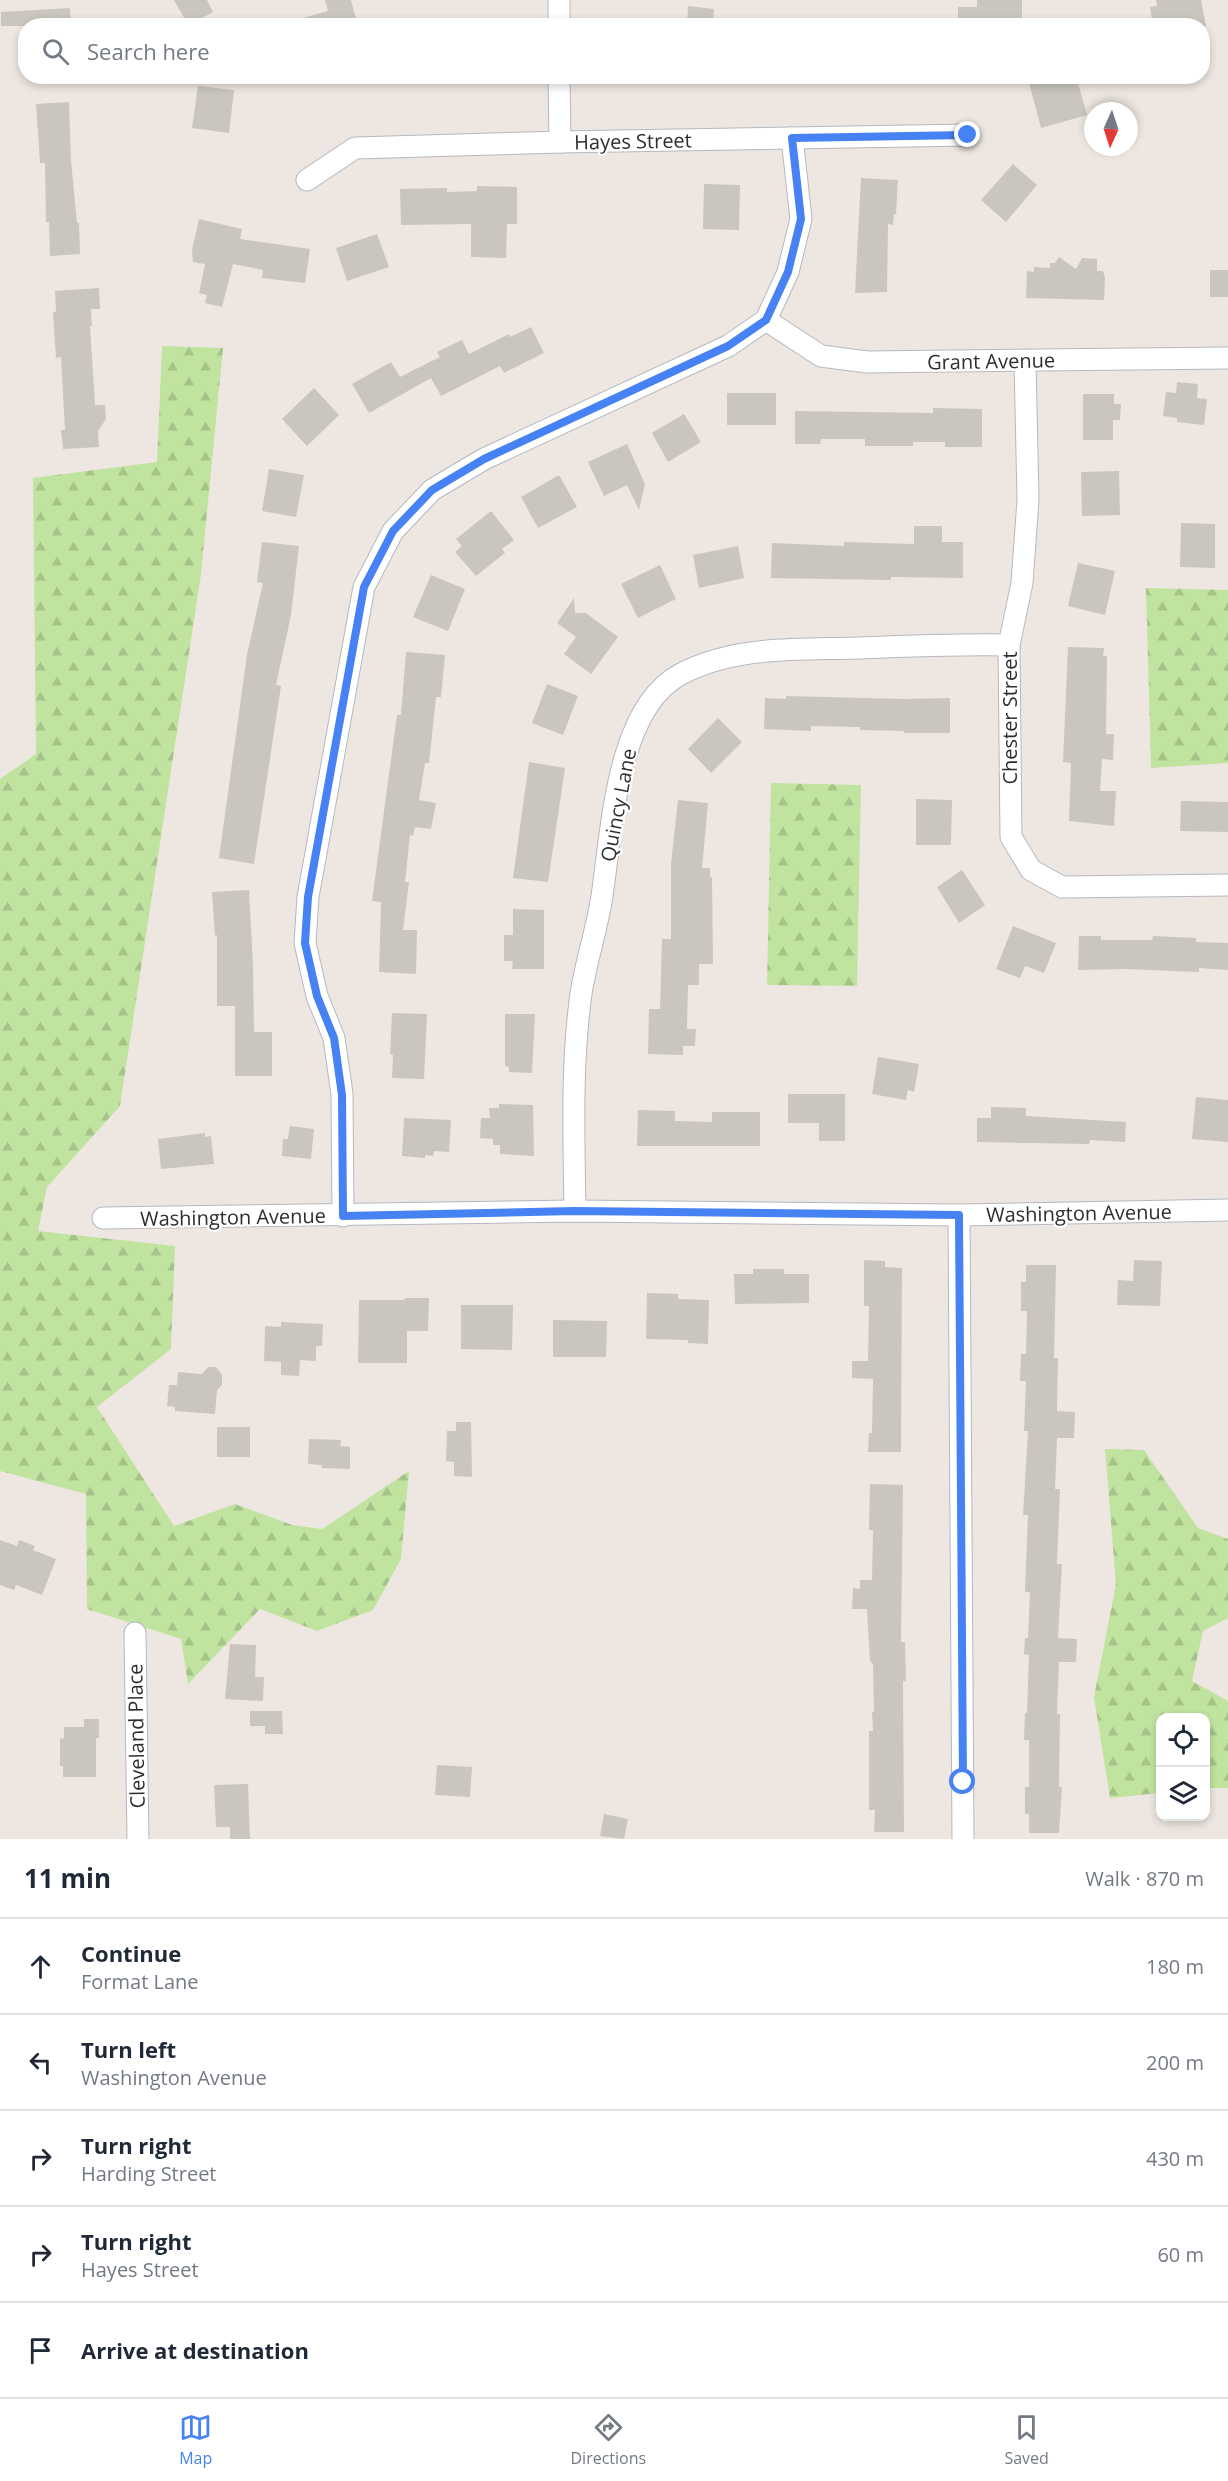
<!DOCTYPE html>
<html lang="en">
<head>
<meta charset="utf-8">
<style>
	:root { --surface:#fff; --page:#f6f6f7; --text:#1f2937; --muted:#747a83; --line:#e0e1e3; --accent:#4782f5 }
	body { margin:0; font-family:"Open Sans",sans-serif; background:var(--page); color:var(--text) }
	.controls { position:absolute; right:18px; bottom:18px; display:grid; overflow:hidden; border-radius:12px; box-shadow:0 3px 9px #0003 }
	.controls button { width:54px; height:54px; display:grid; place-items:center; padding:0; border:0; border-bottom:2px solid var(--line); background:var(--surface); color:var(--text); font:30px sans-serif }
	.compass { position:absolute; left:1084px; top:102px; width:54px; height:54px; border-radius:50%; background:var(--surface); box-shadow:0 3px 9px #0003; rotate:183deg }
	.stop { position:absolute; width:18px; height:18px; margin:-14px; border:4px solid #4782f5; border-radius:50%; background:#fff }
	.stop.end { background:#4782f5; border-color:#fff; box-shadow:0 2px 6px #0008 }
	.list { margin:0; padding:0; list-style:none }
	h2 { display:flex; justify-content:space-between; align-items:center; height:78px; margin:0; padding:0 24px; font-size:26px }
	h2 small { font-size:20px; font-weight:400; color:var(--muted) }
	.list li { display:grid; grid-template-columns:39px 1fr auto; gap:18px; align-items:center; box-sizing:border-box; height:96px; padding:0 24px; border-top:2px solid var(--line) }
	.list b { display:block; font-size:22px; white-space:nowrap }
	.list p { margin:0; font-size:20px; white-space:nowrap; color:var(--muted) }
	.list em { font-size:20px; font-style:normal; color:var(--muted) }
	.icon { flex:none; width:33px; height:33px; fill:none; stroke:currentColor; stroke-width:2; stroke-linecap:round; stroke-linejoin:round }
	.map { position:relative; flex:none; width:1228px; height:1839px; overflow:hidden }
	.search { position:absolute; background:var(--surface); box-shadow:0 3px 9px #0003; left:18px; right:18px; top:18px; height:66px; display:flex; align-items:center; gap:15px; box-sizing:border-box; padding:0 21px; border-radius:24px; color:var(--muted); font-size:22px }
	.sheet { height:558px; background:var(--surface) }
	nav { display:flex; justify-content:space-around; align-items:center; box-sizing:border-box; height:84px; border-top:2px solid var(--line); background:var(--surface); font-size:16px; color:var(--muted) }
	nav a { display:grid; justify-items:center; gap:3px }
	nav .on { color:var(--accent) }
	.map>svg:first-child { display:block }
	.forest { fill:url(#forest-firs) }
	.building { fill:#cac5bf }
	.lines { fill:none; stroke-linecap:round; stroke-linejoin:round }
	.minor-casing { stroke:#b4b8c0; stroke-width:23 }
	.minor { stroke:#fff; stroke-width:21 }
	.route { stroke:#4782f5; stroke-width:8 }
	.labels { text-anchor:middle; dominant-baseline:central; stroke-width:4.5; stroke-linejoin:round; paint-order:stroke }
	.street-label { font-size:20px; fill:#2e2e2e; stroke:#fff }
</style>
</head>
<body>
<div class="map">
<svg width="1228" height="1839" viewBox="0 0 1228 1839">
	<defs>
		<pattern id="forest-firs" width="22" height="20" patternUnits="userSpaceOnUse" patternTransform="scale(1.5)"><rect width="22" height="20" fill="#c1e3a0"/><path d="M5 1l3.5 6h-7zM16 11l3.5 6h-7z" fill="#a6c38a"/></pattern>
	</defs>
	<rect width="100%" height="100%" fill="#eee7e1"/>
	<g class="forest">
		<path d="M 162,346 L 223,348 L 201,574 L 120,1106 L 47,1187 L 38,1231 L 175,1246 L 171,1349 L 97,1407 L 174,1526 L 235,1504 L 292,1525 L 322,1529 L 409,1471 L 401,1559 L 373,1610 L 317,1631 L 260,1609 L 188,1684 L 181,1639 L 87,1609 L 86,1494 L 0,1471 L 0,779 L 36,754 L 33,478 L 157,462 Z"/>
		<path d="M 1146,588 L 1228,590 L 1228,763 L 1151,768 Z"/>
		<path d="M 771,783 L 861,785 L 857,986 L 767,985 Z"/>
		<path d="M 1105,1449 L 1144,1450 L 1198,1528 L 1228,1539 L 1228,1618 L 1203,1631 L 1192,1681 L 1228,1701 L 1228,1788 L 1206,1788 L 1206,1718 L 1160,1718 L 1160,1793 L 1110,1798 L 1094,1697 L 1116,1584 Z"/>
	</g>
	<g class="building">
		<path d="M 174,0 L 207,0 L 213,12 L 191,24 L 190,21 L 187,23 Z"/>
		<path d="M 325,0 L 351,0 L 358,26 L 293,26 L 292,21 L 328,11 Z"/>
		<path d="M 977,0 L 1022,0 L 1022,24 L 958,26 L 958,7 L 977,7 Z"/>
		<path d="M 1156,0 L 1201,0 L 1206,26 L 1153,26 L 1150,7 L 1157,6 Z"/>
		<path d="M 688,6 L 714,9 L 713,26 L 687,26 Z"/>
		<path d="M 70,8 L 71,26 L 1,26 L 1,12 Z"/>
		<path d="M 1037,76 L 1076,76 L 1087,115 L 1041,128 L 1028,79 Z"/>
		<path d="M 198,86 L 234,90 L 229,133 L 192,128 Z"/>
		<path d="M 69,102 L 71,161 L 77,223 L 79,223 L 80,254 L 50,256 L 49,222 L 46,222 L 45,163 L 40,163 L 36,104 Z"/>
		<path d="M 1013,164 L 1037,185 L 1006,222 L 981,200 Z"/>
		<path d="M 861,178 L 898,180 L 896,214 L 894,214 L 893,225 L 888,224 L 887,292 L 855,293 Z"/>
		<path d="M 704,184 L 740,185 L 739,230 L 703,229 Z"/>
		<path d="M 477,186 L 517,187 L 517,224 L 507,224 L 506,258 L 471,257 L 471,224 L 401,225 L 400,189 L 447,188 L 447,192 L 477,191 Z"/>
		<path d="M 199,219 L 242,229 L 240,239 L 310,249 L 305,283 L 262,278 L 263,270 L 233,264 L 222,307 L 205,303 L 207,295 L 199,293 L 205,264 L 193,262 L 192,250 Z"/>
		<path d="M 377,234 L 389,267 L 347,281 L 336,248 Z"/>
		<path d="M 1059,257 L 1076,269 L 1082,258 L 1097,259 L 1097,271 L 1103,271 L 1105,278 L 1104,300 L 1026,298 L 1027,271 L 1034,272 L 1034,267 L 1050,268 L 1050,263 L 1055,263 Z"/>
		<rect x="1210" y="270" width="18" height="27"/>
		<path d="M 99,288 L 100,309 L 91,309 L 92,326 L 90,326 L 95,405 L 105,405 L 106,419 L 98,431 L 99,447 L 63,449 L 61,430 L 65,430 L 61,357 L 56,358 L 53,312 L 56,312 L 55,291 Z"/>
		<path d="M 531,327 L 544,353 L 504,373 L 500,366 L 441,396 L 431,378 L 369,413 L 352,384 L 391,362 L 400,377 L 440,357 L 437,352 L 462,340 L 469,354 L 509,334 L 510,337 Z"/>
		<path d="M 1177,382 L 1198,384 L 1197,398 L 1207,399 L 1204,425 L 1177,422 L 1177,418 L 1163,416 L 1166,392 L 1176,393 Z"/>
		<path d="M 314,388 L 339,415 L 307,446 L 282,419 Z"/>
		<rect x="727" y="393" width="49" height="32"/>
		<path d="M 1083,394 L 1114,394 L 1114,404 L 1121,404 L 1120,420 L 1113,420 L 1113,440 L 1083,440 Z"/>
		<path d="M 933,408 L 982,409 L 982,447 L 945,447 L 945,442 L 913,442 L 913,446 L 865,446 L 865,439 L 821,439 L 820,444 L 795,444 L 795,411 L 933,413 Z"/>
		<path d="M 684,414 L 701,442 L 668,462 L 652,433 Z"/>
		<path d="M 627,444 L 645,484 L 639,510 L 627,485 L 604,496 L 588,462 Z"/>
		<path d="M 269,469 L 304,475 L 296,517 L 262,511 Z"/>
		<path d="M 1119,471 L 1120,515 L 1082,516 L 1081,472 Z"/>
		<path d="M 559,475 L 577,507 L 538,528 L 521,497 Z"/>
		<path d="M 491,511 L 514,540 L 502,549 L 505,553 L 476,576 L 455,552 L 462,546 L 456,539 Z"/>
		<path d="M 1181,523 L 1215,524 L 1215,568 L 1180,567 Z"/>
		<path d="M 914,526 L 942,526 L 942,542 L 963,542 L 963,578 L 891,577 L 891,580 L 771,578 L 772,543 L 844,546 L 844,542 L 914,544 Z"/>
		<path d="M 262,542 L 299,546 L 291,615 L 276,685 L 281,686 L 254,864 L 219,858 L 247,655 L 263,583 L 257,582 Z"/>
		<path d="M 738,546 L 744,578 L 699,588 L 693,555 Z"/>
		<path d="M 1078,563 L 1115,571 L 1105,615 L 1068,606 Z"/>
		<path d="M 660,565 L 676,599 L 638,618 L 621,584 Z"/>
		<path d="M 431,575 L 465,589 L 448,631 L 413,617 Z"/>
		<path d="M 574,598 L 575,613 L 586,613 L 618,637 L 591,674 L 564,654 L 576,637 L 557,623 Z"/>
		<path d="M 1068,647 L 1104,648 L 1103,656 L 1107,656 L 1106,734 L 1114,734 L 1113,760 L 1102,759 L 1100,791 L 1116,791 L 1114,826 L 1069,821 L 1071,763 L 1063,762 Z"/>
		<path d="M 406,652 L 445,655 L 441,697 L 436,697 L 429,763 L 425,763 L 419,800 L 436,803 L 431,829 L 415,827 L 413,836 L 410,835 L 405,882 L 409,882 L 403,930 L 417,930 L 416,974 L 379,972 L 381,902 L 372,901 L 397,715 L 401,715 Z"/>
		<path d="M 547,684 L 578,696 L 563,735 L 532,723 Z"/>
		<path d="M 786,696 L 904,699 L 950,698 L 950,733 L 904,733 L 904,731 L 860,730 L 860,727 L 811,726 L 811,731 L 764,729 L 765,698 L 786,699 Z"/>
		<path d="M 718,718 L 742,742 L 711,773 L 688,749 Z"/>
		<path d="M 529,762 L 565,768 L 548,882 L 513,878 Z"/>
		<path d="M 916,799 L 952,800 L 951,845 L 916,845 Z"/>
		<path d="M 678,800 L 708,803 L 702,868 L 710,868 L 710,877 L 712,878 L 713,964 L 699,964 L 699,985 L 688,985 L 687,1029 L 696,1029 L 695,1046 L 683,1046 L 683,1055 L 648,1054 L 649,1009 L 660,1009 L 662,939 L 671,939 L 671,864 Z"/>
		<path d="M 1181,801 L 1228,802 L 1228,832 L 1180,831 Z"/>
		<path d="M 962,870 L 985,905 L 959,923 L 937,887 Z"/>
		<path d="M 249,890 L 253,965 L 254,1032 L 272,1032 L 272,1076 L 235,1076 L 235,1006 L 217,1006 L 217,935 L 215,936 L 212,892 Z"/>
		<path d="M 513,909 L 544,910 L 544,969 L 512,969 L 513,961 L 504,961 L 504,935 L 513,935 Z"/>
		<path d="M 1013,926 L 1056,943 L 1044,973 L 1025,966 L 1020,978 L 996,969 Z"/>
		<path d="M 1079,936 L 1101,936 L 1101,940 L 1152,940 L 1153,936 L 1196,938 L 1196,942 L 1228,943 L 1228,970 L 1199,968 L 1199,972 L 1126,969 L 1078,970 Z"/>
		<path d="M 392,1013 L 427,1014 L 424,1079 L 392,1078 L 393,1055 L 390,1054 Z"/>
		<path d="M 505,1014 L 535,1014 L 532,1073 L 509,1072 L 509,1067 L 505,1066 Z"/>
		<path d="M 878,1057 L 919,1064 L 914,1092 L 908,1090 L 906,1100 L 872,1094 Z"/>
		<path d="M 788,1094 L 845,1094 L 845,1141 L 819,1141 L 819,1123 L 788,1123 Z"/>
		<path d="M 1196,1097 L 1228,1100 L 1228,1142 L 1192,1139 Z"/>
		<path d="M 499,1104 L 533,1105 L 534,1156 L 500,1154 L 500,1145 L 493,1145 L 493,1139 L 480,1138 L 481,1118 L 490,1118 L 489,1108 L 499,1108 Z"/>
		<path d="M 991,1107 L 1026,1108 L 1026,1116 L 1126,1122 L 1125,1142 L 1090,1140 L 1089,1144 L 977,1142 L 977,1118 L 991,1118 Z"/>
		<path d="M 638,1110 L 675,1111 L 675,1121 L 712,1122 L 712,1112 L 760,1112 L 760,1146 L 637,1146 Z"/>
		<path d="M 404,1118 L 451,1120 L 449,1152 L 434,1151 L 433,1156 L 425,1155 L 425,1158 L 402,1156 Z"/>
		<path d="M 290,1126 L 314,1129 L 311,1159 L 282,1156 L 283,1139 L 288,1139 Z"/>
		<path d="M 205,1133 L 205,1137 L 211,1136 L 214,1164 L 161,1169 L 158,1139 Z"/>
		<path d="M 864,1260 L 885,1261 L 885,1267 L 902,1268 L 901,1452 L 868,1452 L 869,1433 L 872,1433 L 873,1379 L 852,1378 L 852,1361 L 868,1361 L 869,1306 L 864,1306 Z"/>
		<path d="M 1134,1260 L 1162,1261 L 1160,1306 L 1117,1305 L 1118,1280 L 1133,1281 Z"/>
		<path d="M 1026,1265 L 1056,1265 L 1054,1358 L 1058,1358 L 1057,1411 L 1075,1412 L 1074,1438 L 1057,1438 L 1055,1489 L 1060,1489 L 1057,1564 L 1062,1564 L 1058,1638 L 1077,1639 L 1076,1662 L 1059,1662 L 1057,1714 L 1060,1714 L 1059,1787 L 1062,1787 L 1059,1833 L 1029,1833 L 1029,1814 L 1025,1814 L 1025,1787 L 1029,1787 L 1029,1740 L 1024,1740 L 1025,1713 L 1027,1713 L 1029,1655 L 1024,1654 L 1025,1638 L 1028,1638 L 1030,1592 L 1025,1592 L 1028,1515 L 1023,1515 L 1028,1431 L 1024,1431 L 1026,1381 L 1020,1381 L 1021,1354 L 1026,1354 L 1027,1311 L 1021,1311 L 1021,1282 L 1026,1282 Z"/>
		<path d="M 753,1269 L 784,1269 L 784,1274 L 809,1274 L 809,1303 L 735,1304 L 734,1274 L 753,1274 Z"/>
		<path d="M 647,1293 L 678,1294 L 678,1299 L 709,1300 L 708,1344 L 688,1343 L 688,1340 L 646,1339 Z"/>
		<path d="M 405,1298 L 429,1298 L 428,1331 L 407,1331 L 407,1363 L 358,1363 L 359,1300 L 404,1300 Z"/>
		<path d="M 461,1305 L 513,1305 L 512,1350 L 461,1349 Z"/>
		<path d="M 553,1320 L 607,1321 L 606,1357 L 553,1357 Z"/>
		<path d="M 281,1322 L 323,1324 L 322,1346 L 316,1346 L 316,1361 L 300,1360 L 299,1376 L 281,1375 L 281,1362 L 264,1361 L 265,1326 L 281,1327 Z"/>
		<path d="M 208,1367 L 216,1367 L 222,1375 L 222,1385 L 217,1390 L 215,1414 L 175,1411 L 175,1407 L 167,1406 L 169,1385 L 177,1385 L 178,1372 L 202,1374 Z"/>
		<path d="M 456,1422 L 471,1422 L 472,1477 L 454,1476 L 454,1462 L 446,1461 L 447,1431 L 456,1431 Z"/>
		<rect x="217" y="1427" width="33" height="30"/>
		<path d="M 309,1439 L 341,1440 L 340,1446 L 350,1447 L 350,1469 L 322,1468 L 322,1465 L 308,1464 Z"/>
		<path d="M 870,1484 L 903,1485 L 901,1642 L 905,1642 L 906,1681 L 903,1681 L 904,1832 L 874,1832 L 875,1810 L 869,1810 L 869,1731 L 873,1731 L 872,1712 L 874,1712 L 873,1664 L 870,1661 L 867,1609 L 852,1609 L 853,1588 L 860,1589 L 860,1580 L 872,1580 L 873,1530 L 869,1530 Z"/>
		<path d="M 0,1540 L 17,1546 L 19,1540 L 35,1546 L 33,1550 L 56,1559 L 42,1595 L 16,1585 L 14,1590 L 0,1585 Z"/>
		<path d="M 230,1644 L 256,1645 L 255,1677 L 264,1677 L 263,1701 L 225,1699 Z"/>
		<path d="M 250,1711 L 282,1711 L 283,1734 L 265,1734 L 265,1726 L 250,1726 Z"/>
		<path d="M 84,1719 L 99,1719 L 99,1738 L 96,1738 L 96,1777 L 63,1777 L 63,1766 L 60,1766 L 60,1738 L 64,1739 L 64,1727 L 84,1727 Z"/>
		<path d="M 437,1765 L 472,1767 L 470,1797 L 435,1795 Z"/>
		<path d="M 248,1784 L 250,1839 L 230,1839 L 230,1827 L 216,1827 L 214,1785 Z"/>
		<path d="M 604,1814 L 628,1819 L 624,1839 L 600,1836 Z"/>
	</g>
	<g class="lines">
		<g class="minor-casing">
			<g id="minor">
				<path d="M 559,0 L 559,26"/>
				<path d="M 559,76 L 560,142"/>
				<path d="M 307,180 L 355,148 L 560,142 L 968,135"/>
				<path d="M 766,320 L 821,356 L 867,362 L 1228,358"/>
				<path d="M 1025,361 L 1028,500 L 1022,583 L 1009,645 L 1011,837 L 1031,870 L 1062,887 L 1228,885"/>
				<path d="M 575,1211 C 574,1139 571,1065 581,994 C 586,961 597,929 602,896 C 612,831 616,708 681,674 C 736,645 800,650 859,648 C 909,646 959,644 1009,645"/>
				<path d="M 959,1215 L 963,1839"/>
				<path d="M 343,1216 L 342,1094 L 334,1038 L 317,996 L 305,943 L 308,897 L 364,587 L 393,531 L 432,490 L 484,459 L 728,346 L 766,320 L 788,272 L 801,219 L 792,138"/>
				<path d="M 103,1218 L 575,1211 L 959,1215 L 1228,1210"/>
				<path d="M 135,1633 L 138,1839"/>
			</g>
		</g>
		<use href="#minor" class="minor"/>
	</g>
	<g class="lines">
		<path class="route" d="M 963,1782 L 959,1215 L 574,1211 L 343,1216 L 342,1095 L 334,1038 L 317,996 L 305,943 L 308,897 L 364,587 L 393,531 L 432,490 L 484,459 L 728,346 L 766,320 L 788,272 L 801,219 L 792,138 L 968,135"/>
	</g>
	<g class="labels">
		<g class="street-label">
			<text transform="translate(633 141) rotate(-1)">Hayes Street</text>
			<text transform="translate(991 361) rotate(-1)">Grant Avenue</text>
			<text transform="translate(1009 718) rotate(-90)">Chester Street</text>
			<text transform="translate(618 805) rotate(-79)">Quincy Lane</text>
			<text transform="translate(1079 1213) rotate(-1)">Washington Avenue</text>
			<text transform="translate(233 1217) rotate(-1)">Washington Avenue</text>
			<text transform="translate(136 1736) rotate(-91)">Cleveland Place</text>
		</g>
	</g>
</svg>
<div class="controls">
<button><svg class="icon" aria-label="locate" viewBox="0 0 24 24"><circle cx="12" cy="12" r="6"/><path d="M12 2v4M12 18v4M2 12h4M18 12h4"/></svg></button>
<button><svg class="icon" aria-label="layers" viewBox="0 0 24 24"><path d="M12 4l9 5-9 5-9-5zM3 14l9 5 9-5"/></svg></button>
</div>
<svg class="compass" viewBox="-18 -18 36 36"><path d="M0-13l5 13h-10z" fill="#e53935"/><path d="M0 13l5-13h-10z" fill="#747a83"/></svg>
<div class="stop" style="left:963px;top:1782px"></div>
<div class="stop end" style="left:968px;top:135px"></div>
<div class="search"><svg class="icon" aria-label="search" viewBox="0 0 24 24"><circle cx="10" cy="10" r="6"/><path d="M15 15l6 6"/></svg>Search here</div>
</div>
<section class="sheet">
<h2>11 min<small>Walk · 870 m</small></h2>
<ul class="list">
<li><svg class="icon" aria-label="ahead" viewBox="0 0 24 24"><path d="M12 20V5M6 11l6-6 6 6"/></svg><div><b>Continue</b><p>Format Lane</p></div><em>180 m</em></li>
<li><svg class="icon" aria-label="left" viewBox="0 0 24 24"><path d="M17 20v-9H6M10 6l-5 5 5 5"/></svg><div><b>Turn left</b><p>Washington Avenue</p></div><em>200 m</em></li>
<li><svg class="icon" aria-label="right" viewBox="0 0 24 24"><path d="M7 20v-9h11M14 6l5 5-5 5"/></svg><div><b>Turn right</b><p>Harding Street</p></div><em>430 m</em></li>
<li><svg class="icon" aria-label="right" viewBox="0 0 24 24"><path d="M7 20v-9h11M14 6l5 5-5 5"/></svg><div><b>Turn right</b><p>Hayes Street</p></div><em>60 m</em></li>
<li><svg class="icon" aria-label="arrive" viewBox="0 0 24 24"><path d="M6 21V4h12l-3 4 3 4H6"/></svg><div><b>Arrive at destination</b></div></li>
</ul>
</section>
<nav>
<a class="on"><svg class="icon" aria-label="map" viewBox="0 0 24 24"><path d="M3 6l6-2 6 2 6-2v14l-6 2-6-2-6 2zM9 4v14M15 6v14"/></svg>Map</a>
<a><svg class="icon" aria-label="directions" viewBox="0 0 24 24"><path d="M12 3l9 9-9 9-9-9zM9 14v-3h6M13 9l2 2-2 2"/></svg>Directions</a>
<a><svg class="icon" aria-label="saved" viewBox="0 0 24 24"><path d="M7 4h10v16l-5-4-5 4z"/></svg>Saved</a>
</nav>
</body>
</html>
